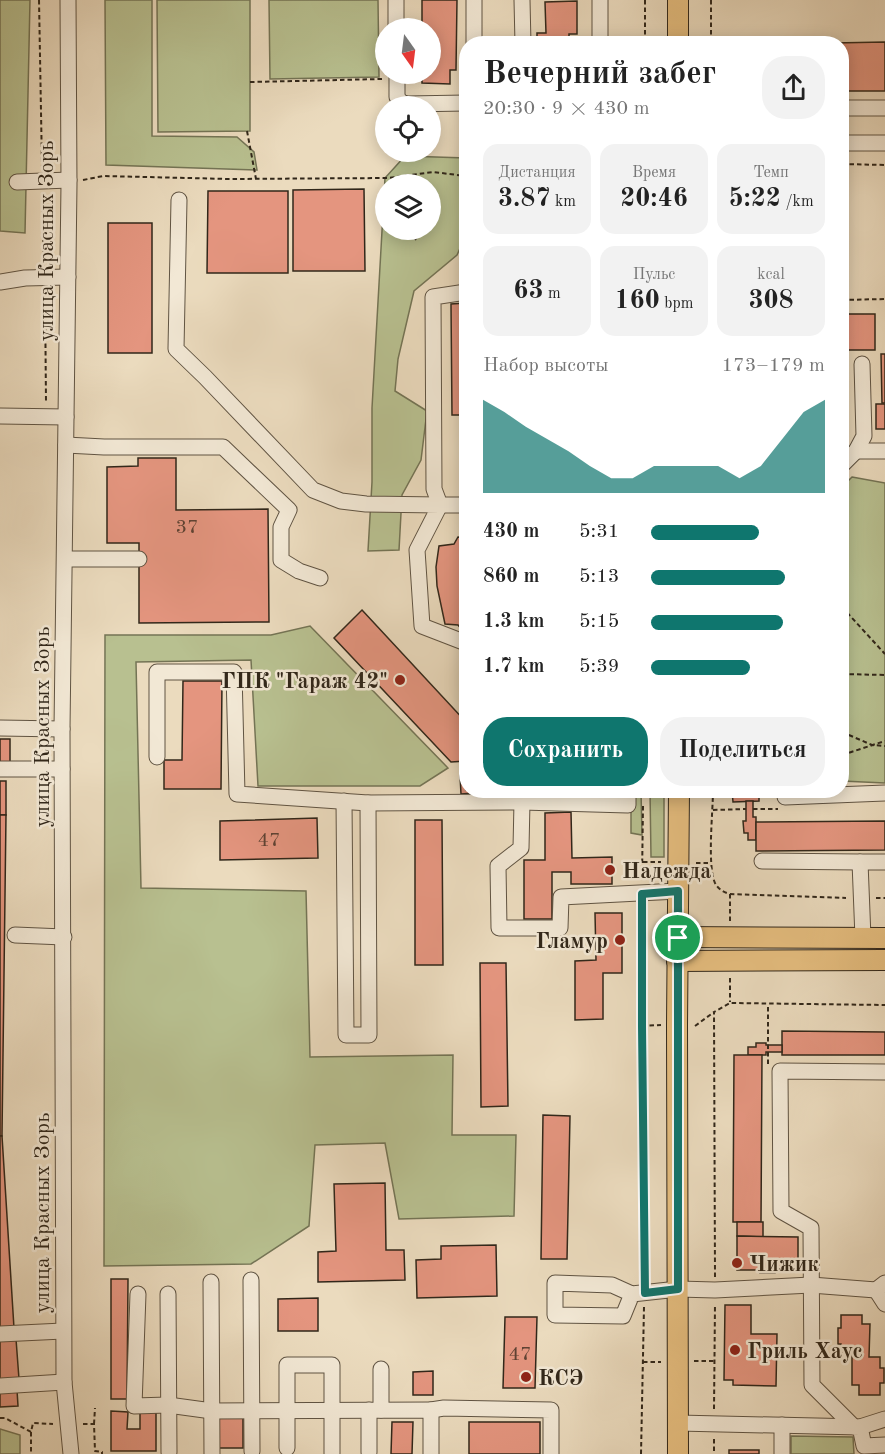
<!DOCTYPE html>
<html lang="ru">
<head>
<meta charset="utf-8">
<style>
	:root { --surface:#fff; --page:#f2f2f2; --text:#222; --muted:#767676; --accent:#0f766e }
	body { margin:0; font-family:"Old Standard TT",serif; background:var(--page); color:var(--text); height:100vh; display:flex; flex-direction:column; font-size:22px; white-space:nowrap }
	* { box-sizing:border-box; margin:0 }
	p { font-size:20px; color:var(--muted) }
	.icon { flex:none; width:33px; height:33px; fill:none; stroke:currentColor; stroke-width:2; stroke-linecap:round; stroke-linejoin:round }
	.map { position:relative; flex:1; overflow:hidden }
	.panel { position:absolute; left:459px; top:36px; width:390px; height:762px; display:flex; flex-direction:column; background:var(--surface); border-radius:24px; box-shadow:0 3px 15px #0003 }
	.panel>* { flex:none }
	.needle { width:39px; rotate:166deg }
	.fabs { position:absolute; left:375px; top:18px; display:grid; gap:12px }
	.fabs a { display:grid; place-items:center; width:66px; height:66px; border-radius:50%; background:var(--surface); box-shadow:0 3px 15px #0003; font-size:30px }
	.pin { position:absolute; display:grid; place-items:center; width:51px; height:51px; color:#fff; margin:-26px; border:3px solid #fff; border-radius:50%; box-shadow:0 2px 6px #0007 }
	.round { display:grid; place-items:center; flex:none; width:63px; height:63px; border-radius:24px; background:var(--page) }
	.summary { display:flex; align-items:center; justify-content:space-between; height:102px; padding:0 24px }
	h1 { font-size:33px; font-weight:600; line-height:45px }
	.metrics { display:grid; grid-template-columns:repeat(3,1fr); gap:9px; height:102px; padding:6px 24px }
	.metrics div { display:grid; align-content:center; border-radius:15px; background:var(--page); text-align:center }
	.metrics b { font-size:26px; font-weight:600 }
	.metrics small { font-size:16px; font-weight:400 }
	.metrics p { font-size:16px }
	.chart { height:168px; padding:12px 24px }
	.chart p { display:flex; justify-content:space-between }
	.chart svg { width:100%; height:108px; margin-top:6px; fill:var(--accent); opacity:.7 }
	.button { display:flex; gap:12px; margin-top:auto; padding:12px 24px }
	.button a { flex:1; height:69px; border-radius:24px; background:var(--accent); color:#fff; font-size:24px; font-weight:600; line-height:69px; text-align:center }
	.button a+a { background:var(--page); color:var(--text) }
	ul { padding:0 24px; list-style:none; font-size:20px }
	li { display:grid; grid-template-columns:96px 72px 1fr; align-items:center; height:45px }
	li i { height:15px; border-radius:8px; background:var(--accent) }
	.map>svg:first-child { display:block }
	.green { fill:#b8c090; stroke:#747455; stroke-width:1.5; fill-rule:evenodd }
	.building { fill:#e4957f; stroke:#31271a; stroke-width:1.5 }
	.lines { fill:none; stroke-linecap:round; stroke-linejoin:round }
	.minor-casing { stroke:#605443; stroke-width:17 }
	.major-casing { stroke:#31271a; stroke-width:22 }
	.path { stroke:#31271a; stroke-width:2; stroke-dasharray:4.5 3; stroke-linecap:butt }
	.minor { stroke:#f2e8d5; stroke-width:15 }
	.major { stroke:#e6be7f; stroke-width:20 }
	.route-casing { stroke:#fff; stroke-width:12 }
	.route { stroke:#0f766e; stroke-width:8 }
	.poi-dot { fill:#8f2418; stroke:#f2e8d5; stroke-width:2 }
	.labels { text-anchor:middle; stroke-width:5; stroke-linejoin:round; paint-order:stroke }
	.number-label { font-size:20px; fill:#5e4233 }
	.street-label { font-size:22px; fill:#31271a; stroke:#f2e8d5 }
	.poi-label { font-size:22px; font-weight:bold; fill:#31271a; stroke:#f2e8d5; text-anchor:start }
</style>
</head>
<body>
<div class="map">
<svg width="885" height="1454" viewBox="0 0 885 1454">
	<rect width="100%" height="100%" fill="#ebdbbe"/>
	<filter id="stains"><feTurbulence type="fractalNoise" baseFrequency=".00333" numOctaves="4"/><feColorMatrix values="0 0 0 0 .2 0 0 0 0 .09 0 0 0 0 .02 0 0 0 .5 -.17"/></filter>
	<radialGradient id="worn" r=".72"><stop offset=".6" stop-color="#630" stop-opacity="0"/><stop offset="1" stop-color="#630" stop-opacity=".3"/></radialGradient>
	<g class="green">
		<path d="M0 0H30L25 233 0 231Z"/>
		<path d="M105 0H152V136L237 137 254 152 257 170 106 165Z"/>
		<path d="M157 0H250V131L158 132Z"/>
		<path d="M269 0H378L379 77 270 79Z"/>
		<path d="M405 156 466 158V235L457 255 414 291 398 359 395 391 427 411 421 460 402 495 399 550 368 551 372 482V408L385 178ZM386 184H430V230H386Z"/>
		<path d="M852 477 885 483V783L842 781V487Z"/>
		<path d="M310 626 448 768 420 786H258L251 660 136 662 141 888 306 891 310 1057 453 1055 452 1135H516L514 1216 399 1219 385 1143 315 1145 309 1226 251 1264 104 1266 105 635H271Z"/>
		<path d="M631 791H641L642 835 631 833Z"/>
		<path d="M650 791H664V857H651Z"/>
		<path d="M0 1429 20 1435V1454H0Z"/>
		<path d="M791 1436 853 1437 854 1454H791Z"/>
	</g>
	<g class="building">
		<path d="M422 0H457L456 70H450V84L422 83V74H430V28H422Z"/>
		<path d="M577 1V34H569V44H537V33H546L545 2Z"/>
		<path d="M885 42V91H842V44H781Z"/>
		<path d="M364 189 365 271H293V190Z"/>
		<path d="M208 191H288V273H207Z"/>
		<rect x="108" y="223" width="44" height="130"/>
		<path d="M466 303V415H452L451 304Z"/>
		<rect x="842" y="314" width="33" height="36"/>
		<path d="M881 354H885V403H882Z"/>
		<rect x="876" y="404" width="9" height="25"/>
		<path d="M138 458H176V510L268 509 269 622 139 623V543H107V467L138 466Z"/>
		<path d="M458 537 466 538V632H464L458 625 445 624 437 586 436 567 439 546 454 544Z"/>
		<path d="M362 610 466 722V761L451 762 334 638Z"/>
		<path d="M183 681H222L221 789H164V760H182Z"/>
		<rect x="0" y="739" width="10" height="23"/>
		<path d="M466 774V790H474V793L461 794 460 775Z"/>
		<rect x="0" y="781" width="6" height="34"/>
		<path d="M732 790H759V801L733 802Z"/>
		<path d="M746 801H753V817H756V840H748V833H744L743 821H746Z"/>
		<path d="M571 812 572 858 612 857V884H571V872H552V919H524V860H545V813Z"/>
		<path d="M0 815H6L2 1136H0Z"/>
		<path d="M317 818 318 858 220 860V821Z"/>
		<path d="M415 820H442L443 965H415Z"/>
		<path d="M885 821V850L756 851V822Z"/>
		<path d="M595 913H622V973H603V1019L575 1020V961L596 960Z"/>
		<path d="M480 963H506L508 1106 481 1107Z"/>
		<path d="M782 1031 885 1032V1055H782Z"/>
		<path d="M756 1043H766V1045H782V1052H766V1055H748V1047H756Z"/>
		<path d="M734 1055H762L761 1222H733Z"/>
		<path d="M543 1115 570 1116 567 1259H541Z"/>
		<path d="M0 1136H2L14 1328 0 1329Z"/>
		<path d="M385 1183 386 1250H404L405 1280 318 1282V1252L336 1251 334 1184Z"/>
		<path d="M737 1222H763V1237L737 1236Z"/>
		<path d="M737 1236 798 1237V1271L775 1270V1273H760L761 1270H737Z"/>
		<path d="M496 1245 497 1296 417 1298 416 1260 441 1259V1246Z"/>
		<path d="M111 1279H128L127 1399H111Z"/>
		<path d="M318 1298V1331H278V1299Z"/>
		<path d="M725 1305H751V1334H777L776 1386 733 1385V1380H724Z"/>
		<path d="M841 1315H862V1324H870L869 1357H880V1368H884V1383H880V1395H859V1385H852V1353H841V1344H838V1328H841Z"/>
		<path d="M505 1317H537L535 1388H503Z"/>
		<path d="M16 1339 19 1379 0 1380V1340Z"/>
		<path d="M433 1371V1395H413V1372Z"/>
		<path d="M17 1390 18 1406 0 1407V1391Z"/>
		<path d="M111 1411 128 1412 127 1429H140V1412H156V1451H111Z"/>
		<rect x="217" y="1414" width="26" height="34"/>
		<path d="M392 1422H413L412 1454H391Z"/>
		<rect x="469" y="1422" width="71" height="32"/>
		<rect x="729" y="1450" width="30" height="4"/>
	</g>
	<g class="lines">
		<defs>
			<g id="minor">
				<path d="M68 0 69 184 62 729 64 1382 71 1454"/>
				<path d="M396 0V28"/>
				<path d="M474 0V44"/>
				<path d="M522 0 523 44"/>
				<path d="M600 0V44"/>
				<path d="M397 74V97L401 102 407 104 466 103"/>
				<path d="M842 108H885"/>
				<path d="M842 143H885"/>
				<path d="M17 182 69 180"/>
				<path d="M179 200 176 349 205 377 313 490 341 501 366 504 440 505 417 550 422 626 466 643"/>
				<path d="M0 282 25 278 68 277"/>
				<path d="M466 292 433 297 434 489 440 505H466"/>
				<path d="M0 416 66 417"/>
				<path d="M66 445 104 447H223L289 510 281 527V560L299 571 320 578"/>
				<path d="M856 451H885"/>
				<path d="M842 465 856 451 864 436 862 364"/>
				<path d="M65 559H139"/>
				<path d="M0 728 62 729"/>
				<path d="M157 757V672H234L237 794 368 803 522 802 521 848 498 866 499 928H560L561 897 678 891"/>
				<path d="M0 769H62"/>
				<path d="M524 790 522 802 628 805V790"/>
				<path d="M785 790V797L885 793"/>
				<path d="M344 801 346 1035H369L368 803"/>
				<path d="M762 861 860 862"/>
				<path d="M15 935 64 937"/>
				<path d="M863 938 860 862H885"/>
				<path d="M251 1280 252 1451"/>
				<path d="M211 1282 212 1454"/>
				<path d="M885 1283 876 1290 885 1304"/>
				<path d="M138 1294 134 1406 168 1405 212 1411 431 1410V1454"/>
				<path d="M168 1294 169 1452"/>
				<path d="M632 1294 623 1316 555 1315V1283L612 1285 632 1294 678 1289 715 1290 811 1285 876 1290"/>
				<path d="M0 1334 63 1331"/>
				<path d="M381 1369V1410"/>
				<path d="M0 1386 64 1382"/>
				<path d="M369 1410V1452"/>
				<path d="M431 1410 444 1408 551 1410V1454"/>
				<path d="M678 1423 860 1427 864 1446 885 1445"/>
				<path d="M782 1425V1454"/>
				<path d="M854 1427 812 1385 811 1228 781 1211 780 1071 885 1072"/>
				<path d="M860 1427 885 1419"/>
				<path d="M287 1448V1365H332V1453"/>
			</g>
			<g id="major">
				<path d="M678 44V0"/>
				<path d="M678 937 885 938"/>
				<path d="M677 961 885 960"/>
				<path d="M678 1454 677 1025 679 790"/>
			</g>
		</defs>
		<use href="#minor" class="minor-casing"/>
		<use href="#major" class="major-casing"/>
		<g class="path">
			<path d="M39 0 42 168"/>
			<path d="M645 0V44"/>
			<path d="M711 0V44"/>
			<path d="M778 44V37"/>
			<path d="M250 82 382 79"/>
			<path d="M247 131 256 179"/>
			<path d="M842 164 885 165"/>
			<path d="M413 175 414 184"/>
			<path d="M83 180 103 176 229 179 389 178 433 172 466 176"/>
			<path d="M42 195 44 264"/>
			<path d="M415 240 420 230"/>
			<path d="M45 291 46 402"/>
			<path d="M842 300 885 299"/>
			<path d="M842 607 885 654"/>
			<path d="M842 674 885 675"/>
			<path d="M842 732 872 745 885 746"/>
			<path d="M842 755 885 741"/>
			<path d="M713 790C713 812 707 865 715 883 718 889 723 892 730 894L846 898"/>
			<path d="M753 809H778"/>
			<path d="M713 810 746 809"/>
			<path d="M643 862H661"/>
			<path d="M696 863H711"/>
			<path d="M642 878 643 806"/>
			<path d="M730 894V921"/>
			<path d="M876 898H885"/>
			<path d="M642 908V1026L644 1280"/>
			<path d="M730 978V1002"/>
			<path d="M642 1026 661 1025"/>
			<path d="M695 1026 714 1012"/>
			<path d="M768 1064V1004"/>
			<path d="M715 1277 714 1012 730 1003 885 1005"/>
			<path d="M694 1361H714"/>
			<path d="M643 1362H661"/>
			<path d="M714 1409 715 1304"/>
			<path d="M0 1418H5L31 1432 33 1423 53 1424"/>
			<path d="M83 1424H94L95 1451 102 1452V1454"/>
			<path d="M94 1424 95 1408"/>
			<path d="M31 1432V1454"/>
			<path d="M714 1439V1454"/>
			<path d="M641 1454 644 1307"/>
		</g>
		<use href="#minor" class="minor"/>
		<use href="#major" class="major"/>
	</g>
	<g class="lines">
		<defs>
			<path id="route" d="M678 891V1289L645 1293 642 1026V894Z"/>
		</defs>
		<use href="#route" class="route-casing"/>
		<use href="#route" class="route"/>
	</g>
	<g class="poi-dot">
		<circle cx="400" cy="680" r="6"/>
		<circle cx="610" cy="870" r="6"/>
		<circle cx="620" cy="940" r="6"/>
		<circle cx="737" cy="1263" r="6"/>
		<circle cx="735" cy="1350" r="6"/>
		<circle cx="526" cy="1377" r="6"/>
	</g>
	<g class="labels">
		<g class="number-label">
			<text x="187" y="533">37</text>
			<text x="269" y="846">47</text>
			<text x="520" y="1360">47</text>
		</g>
		<g class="street-label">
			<text transform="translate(45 241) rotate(-90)" y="8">улица Красных Зорь</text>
			<text transform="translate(41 727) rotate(-90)" y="8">улица Красных Зорь</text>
			<text transform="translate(41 1213) rotate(-90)" y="8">улица Красных Зорь</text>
		</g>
		<g class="poi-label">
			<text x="388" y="688" text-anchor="end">ГПК "Гараж 42"</text>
			<text x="622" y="878">Надежда</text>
			<text x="608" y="948" text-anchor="end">Гламур</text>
			<text x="749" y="1271">Чижик</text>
			<text x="747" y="1358">Гриль Хаус</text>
			<text x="538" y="1385">КСЭ</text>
		</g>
	</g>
	<rect width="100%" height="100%" filter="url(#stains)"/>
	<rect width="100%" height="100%" fill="url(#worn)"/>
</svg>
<div class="fabs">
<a><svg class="needle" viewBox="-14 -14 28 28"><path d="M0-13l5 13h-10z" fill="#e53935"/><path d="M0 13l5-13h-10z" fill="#767676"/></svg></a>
<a><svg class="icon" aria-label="locate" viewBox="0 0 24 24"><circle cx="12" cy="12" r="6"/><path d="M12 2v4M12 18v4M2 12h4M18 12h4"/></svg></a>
<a><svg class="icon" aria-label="layers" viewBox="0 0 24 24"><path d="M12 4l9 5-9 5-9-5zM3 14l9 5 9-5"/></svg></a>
</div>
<div class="pin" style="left:678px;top:938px;background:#1e9e55"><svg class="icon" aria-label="arrive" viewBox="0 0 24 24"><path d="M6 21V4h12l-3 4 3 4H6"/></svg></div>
<section class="panel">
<div class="summary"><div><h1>Вечерний забег</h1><p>20:30 · 9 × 430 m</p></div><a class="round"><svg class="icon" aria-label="share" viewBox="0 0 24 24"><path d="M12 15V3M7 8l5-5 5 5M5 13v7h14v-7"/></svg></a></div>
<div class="metrics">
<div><p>Дистанция</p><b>3.87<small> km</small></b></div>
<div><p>Время</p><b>20:46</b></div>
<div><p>Темп</p><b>5:22<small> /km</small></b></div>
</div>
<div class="metrics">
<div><b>63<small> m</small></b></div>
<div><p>Пульс</p><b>160<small> bpm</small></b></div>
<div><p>kcal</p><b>308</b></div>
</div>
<div class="chart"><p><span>Набор высоты</span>173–179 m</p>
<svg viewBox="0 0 160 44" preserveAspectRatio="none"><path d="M0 44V6L10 11L20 17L30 22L40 27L50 33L60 38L70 38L80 33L90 33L100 33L110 33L120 38L130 33L140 22L150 11L160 6V44z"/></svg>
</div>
<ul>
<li><b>430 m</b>5:31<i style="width:62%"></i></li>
<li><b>860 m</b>5:13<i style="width:77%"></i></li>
<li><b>1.3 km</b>5:15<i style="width:76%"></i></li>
<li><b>1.7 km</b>5:39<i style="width:57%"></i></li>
</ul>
<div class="button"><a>Сохранить</a><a>Поделиться</a></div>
</section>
</div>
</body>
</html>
